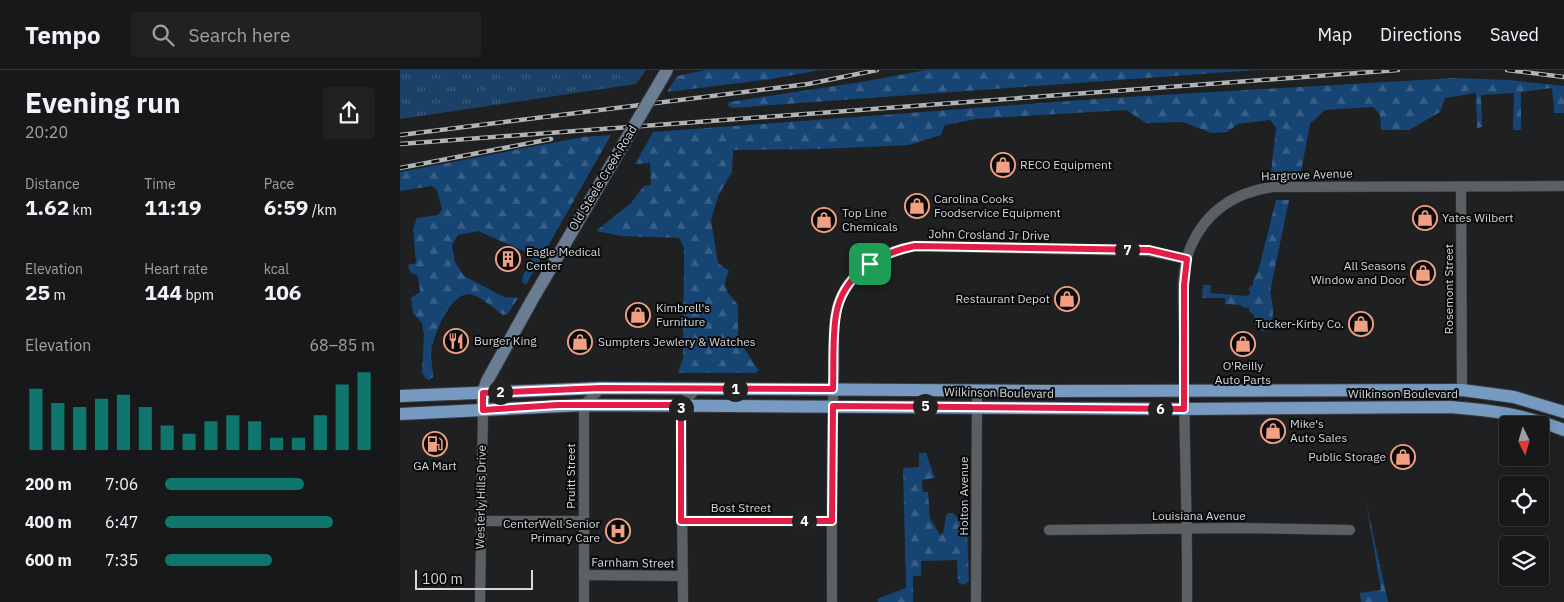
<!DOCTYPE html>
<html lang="en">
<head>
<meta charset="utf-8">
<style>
	:root { --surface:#16181a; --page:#1f2123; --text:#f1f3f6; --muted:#9ea0a2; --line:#353739; --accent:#0f766e }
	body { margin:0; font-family:"IBM Plex Sans",sans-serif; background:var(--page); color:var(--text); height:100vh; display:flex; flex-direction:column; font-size:19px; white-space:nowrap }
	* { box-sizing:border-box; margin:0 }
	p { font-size:16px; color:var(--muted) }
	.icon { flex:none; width:28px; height:28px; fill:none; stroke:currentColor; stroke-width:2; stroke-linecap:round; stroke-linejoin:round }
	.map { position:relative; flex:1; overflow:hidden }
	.drawer { display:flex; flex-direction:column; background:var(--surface); width:400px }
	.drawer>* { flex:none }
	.needle { width:32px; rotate:175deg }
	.buttons { position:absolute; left:1099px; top:346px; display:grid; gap:10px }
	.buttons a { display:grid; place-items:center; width:50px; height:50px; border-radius:5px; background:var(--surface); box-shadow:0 2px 12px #0003,0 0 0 1px var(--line); font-size:25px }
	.scale { position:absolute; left:15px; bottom:12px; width:118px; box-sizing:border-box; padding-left:5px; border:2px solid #d5d7d8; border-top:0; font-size:14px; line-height:18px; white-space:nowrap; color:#d5d7d8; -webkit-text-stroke:4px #090a0b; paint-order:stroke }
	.pin { position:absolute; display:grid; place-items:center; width:42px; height:42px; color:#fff; margin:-21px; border-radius:10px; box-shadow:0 2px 8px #0006 }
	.km { position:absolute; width:25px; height:25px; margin:-12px; border-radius:50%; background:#222; color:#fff; font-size:14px; line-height:25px; text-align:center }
	.round { display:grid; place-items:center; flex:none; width:52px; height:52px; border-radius:5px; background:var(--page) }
	.head { display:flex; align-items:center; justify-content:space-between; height:85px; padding:0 25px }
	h1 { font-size:28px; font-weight:700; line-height:38px }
	.metrics { display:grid; grid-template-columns:repeat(3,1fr); gap:8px; height:85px; padding:5px 25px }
	.metrics div { display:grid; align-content:center }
	.metrics b { font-size:21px; font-weight:700 }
	.metrics small { font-size:14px; font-weight:400 }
	.metrics p { font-size:14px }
	.chart { height:140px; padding:10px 25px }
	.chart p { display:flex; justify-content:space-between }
	.chart svg { width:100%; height:90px; margin-top:5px; stroke:var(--accent); stroke-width:6 }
	ul { padding:0 25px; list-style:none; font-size:16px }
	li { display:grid; grid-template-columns:80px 60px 1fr; align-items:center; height:38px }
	li i { height:12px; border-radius:6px; background:var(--accent) }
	header { display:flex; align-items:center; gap:30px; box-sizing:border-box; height:70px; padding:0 25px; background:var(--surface); border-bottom:1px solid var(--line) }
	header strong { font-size:24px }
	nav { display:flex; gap:28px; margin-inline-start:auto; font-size:18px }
	.search { width:350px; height:45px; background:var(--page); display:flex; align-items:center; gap:12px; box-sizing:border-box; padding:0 18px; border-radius:5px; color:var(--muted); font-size:19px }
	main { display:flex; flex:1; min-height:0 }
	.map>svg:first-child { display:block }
	.grass { fill:url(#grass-tufts) }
	.forest { fill:url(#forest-firs) }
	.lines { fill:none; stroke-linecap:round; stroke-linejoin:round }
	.minor-casing { stroke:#393b3d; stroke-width:11 }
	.secondary-casing { stroke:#393b3d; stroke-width:14 }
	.primary-casing { stroke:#393b3d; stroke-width:14 }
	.minor { stroke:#5d6063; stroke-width:10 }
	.secondary { stroke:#6a7d92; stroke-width:12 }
	.primary { stroke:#769ac0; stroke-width:12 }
	.rail-casing { stroke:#b1b3b4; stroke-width:4.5 }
	.rail { stroke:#090a0b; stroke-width:2.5; stroke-dasharray:8; stroke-linecap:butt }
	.secondary-bridge-casing { stroke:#393b3d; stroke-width:14; stroke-linecap:butt }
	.secondary-bridge { stroke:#6a7d92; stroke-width:12 }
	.route-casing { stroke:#fff; stroke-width:10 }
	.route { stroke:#e11d48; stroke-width:6 }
	.labels { text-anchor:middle; stroke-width:4; stroke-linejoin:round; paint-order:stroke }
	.poi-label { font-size:12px; fill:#d5d7d8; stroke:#090a0b; text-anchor:start }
	.street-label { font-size:12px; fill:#d5d7d8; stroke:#090a0b }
</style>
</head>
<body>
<header>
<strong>Tempo</strong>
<div class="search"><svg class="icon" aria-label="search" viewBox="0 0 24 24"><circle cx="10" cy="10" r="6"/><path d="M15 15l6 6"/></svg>Search here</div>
<nav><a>Map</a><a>Directions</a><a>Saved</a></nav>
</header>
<main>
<section class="drawer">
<div class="head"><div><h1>Evening run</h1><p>20:20</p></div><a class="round"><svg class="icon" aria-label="share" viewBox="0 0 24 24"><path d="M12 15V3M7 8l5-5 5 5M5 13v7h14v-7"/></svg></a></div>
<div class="metrics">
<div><p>Distance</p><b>1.62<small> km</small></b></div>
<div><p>Time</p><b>11:19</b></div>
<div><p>Pace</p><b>6:59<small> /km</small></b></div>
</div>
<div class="metrics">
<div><p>Elevation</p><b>25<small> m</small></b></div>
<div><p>Heart rate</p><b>144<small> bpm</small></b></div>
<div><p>kcal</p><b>106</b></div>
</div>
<div class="chart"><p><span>Elevation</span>68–85 m</p>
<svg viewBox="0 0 160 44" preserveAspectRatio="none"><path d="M5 44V14M15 44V21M25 44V23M35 44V19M45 44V17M55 44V23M65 44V32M75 44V36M85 44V30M95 44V27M105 44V30M115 44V38M125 44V38M135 44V27M145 44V12M155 44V6"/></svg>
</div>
<ul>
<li><b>200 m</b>7:06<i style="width:66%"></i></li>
<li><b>400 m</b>6:47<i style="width:80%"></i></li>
<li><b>600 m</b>7:35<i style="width:51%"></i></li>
</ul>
</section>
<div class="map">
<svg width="1164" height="532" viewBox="0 0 1164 532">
	<defs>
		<pattern id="grass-tufts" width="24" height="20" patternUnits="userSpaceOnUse" patternTransform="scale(1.25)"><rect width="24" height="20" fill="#1c4168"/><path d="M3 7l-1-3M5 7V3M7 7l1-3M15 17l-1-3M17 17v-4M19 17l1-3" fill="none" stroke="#3c5c7d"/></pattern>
		<pattern id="forest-firs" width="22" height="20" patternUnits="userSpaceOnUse" patternTransform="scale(1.25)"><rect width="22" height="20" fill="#164574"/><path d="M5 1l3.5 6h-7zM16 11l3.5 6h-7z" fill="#375f87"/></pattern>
	</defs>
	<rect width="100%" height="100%" fill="#1e2022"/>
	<path class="grass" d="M0 0H246L236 14 0 49Z"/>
	<g class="forest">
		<path d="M306 0H420L371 9 267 22 277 6Z"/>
		<path d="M527 0H856L332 38 328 36 329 32 461 12Z"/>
		<path d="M1055 8 1109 10 1164 16V43H1154L1152 18 1121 22V60H1113L1114 23 1081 25 1082 57 1077 58 1076 23 1045 28 1040 42 1009 60H981L980 45 973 37 925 40 910 54 901 102 871 103 876 58 870 50 838 54 827 62 811 63 783 52 746 53 726 40 576 49 545 55 541 65 509 75 419 79 333 80 332 102 318 126 311 150 318 193 329 201 326 208 325 215 328 223 338 235V269L359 301 355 303H278L283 288 284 192V178L279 168 221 166 196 161 231 133 244 116 251 115 250 93 235 94 253 62 710 28Z"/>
		<path d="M211 65 126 215 122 212 123 205 132 190 131 184 78 161 58 165 52 175 55 192 64 206 104 227 118 228 108 244 103 245C95 239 82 228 73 225 51 218 33 266 31 283 31 291 33 299 33 307L29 310 25 308 22 302 24 265 22 253 13 243 11 228 20 222 18 206 10 202 8 195 16 193 13 159 17 148 38 145 42 139 37 120 32 116 0 121V102L183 67Z"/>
		<path d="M876 130H889L870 222C873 234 877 255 863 262L854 252V245L849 241V238L842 237 841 235 825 234V228H802L803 215H811L810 223 846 226 850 224 849 218 853 214V210L858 202Z"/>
		<path d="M519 383H526L535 408 522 410 523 422H528L530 448 540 465 543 463 547 443H553L567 457 569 512 563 515 558 512 557 490 521 491V506H513V532H478L477 529 506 518 503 398 519 397Z"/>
		<path d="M966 432 986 523 988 532H961L960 523 981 520Z"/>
	</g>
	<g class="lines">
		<defs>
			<g id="minor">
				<path d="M1061 117 1062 320"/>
				<path d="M80 451H183"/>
				<path d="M281 451H432"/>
				<path d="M649 460 838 458 950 460"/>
				<path d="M184 505 283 506"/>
				<path d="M80 532 83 340"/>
				<path d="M184 532V335L201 318"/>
				<path d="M283 532 281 335 296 319"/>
				<path d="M432 532C432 455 431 377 434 300 435 278 431 250 440 229 452 199 484 182 515 176L749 181 787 189"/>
				<path d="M576 532 577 320"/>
				<path d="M787 532C788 443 783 355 784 266 784 237 779 203 791 176 807 140 836 122 873 117L1164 116"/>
			</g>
			<path id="secondary" d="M83 340V323L87 311 132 230 224 73"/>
			<g id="primary">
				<path d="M0 326 201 318 654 321 1062 320 1114 327 1164 342"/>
				<path d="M0 344 184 335 784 339 1050 337C1090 340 1127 345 1164 360"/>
			</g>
		</defs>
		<use href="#minor" class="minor-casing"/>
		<use href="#secondary" class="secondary-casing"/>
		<use href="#primary" class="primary-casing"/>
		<use href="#minor" class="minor"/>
		<use href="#secondary" class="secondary"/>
		<use href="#primary" class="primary"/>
		<defs>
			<g id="rail">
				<path d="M1107 0 1164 7"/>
				<path d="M0 65 408 14 477 0"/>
				<path d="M0 74 998 0"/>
				<path d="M0 98 151 69"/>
			</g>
		</defs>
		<use href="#rail" class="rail-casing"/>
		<use href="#rail" class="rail"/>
		<defs>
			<path id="secondary-bridge" d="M224 73 267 0"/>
		</defs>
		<use href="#secondary-bridge" class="secondary-bridge-casing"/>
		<use href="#secondary-bridge" class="secondary-bridge"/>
	</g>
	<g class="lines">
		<defs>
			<path id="route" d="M515 176 749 180 787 189 784 215V339L433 336 432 451H281V335H158L83 340V323L201 318 433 319C434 295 432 269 436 245 442 206 478 183 515 176Z"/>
		</defs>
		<use href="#route" class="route-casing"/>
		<use href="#route" class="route"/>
	</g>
	<defs>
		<symbol id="shop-ring" viewBox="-11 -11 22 22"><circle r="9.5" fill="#090a0b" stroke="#f2a081" stroke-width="1.5"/><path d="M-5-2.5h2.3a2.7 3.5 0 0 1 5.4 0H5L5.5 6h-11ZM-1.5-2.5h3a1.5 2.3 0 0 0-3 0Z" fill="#f2a081"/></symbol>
		<symbol id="building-ring" viewBox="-11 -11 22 22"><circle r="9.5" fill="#090a0b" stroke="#f2a081" stroke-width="1.5"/><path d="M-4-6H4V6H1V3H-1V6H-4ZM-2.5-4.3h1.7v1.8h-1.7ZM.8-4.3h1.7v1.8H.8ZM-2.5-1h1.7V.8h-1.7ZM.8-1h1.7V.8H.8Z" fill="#f2a081"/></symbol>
		<symbol id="restaurant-ring" viewBox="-11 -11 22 22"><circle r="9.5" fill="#090a0b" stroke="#f2a081" stroke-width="1.5"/><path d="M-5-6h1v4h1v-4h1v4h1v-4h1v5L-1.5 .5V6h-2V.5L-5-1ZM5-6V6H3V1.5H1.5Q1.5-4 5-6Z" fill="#f2a081"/></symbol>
		<symbol id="fuel-ring" viewBox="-11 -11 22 22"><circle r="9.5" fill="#090a0b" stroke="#f2a081" stroke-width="1.5"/><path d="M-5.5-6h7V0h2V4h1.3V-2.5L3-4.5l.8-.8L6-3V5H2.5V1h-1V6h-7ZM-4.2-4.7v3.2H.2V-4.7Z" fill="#f2a081"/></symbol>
		<symbol id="hospital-ring" viewBox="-11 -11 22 22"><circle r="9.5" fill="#090a0b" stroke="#f2a081" stroke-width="1.5"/><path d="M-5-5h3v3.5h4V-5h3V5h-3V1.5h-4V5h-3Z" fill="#f2a081"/></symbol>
	</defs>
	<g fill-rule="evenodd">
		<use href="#shop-ring" x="589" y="81" width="28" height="28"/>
		<use href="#shop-ring" x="503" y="122" width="28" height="28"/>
		<use href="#shop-ring" x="1011" y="134" width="28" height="28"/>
		<use href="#shop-ring" x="410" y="136" width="28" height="28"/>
		<use href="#building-ring" x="94" y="175" width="28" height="28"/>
		<use href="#shop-ring" x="1009" y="189" width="28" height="28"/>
		<use href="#shop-ring" x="653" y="215" width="28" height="28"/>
		<use href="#shop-ring" x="224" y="231" width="28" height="28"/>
		<use href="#shop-ring" x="947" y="240" width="28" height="28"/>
		<use href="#restaurant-ring" x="42" y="257" width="28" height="28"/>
		<use href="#shop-ring" x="166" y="258" width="28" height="28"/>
		<use href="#shop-ring" x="829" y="260" width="28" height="28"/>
		<use href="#shop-ring" x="859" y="347" width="28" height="28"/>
		<use href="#fuel-ring" x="21" y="360" width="28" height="28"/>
		<use href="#shop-ring" x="989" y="373" width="28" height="28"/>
		<use href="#hospital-ring" x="204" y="447" width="28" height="28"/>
	</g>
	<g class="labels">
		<g class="poi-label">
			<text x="620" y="99">RECO Equipment</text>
			<text x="534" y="133">Carolina Cooks<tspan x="534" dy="14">Foodservice Equipment</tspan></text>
			<text x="442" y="147">Top Line<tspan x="442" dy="14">Chemicals</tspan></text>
			<text x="1042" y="152">Yates Wilbert</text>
			<text x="126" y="186">Eagle Medical<tspan x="126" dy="14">Center</tspan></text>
			<text x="1006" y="200" text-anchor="end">All Seasons<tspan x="1006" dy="14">Window and Door</tspan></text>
			<text x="650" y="233" text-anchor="end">Restaurant Depot</text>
			<text x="256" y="242">Kimbrell's<tspan x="256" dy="14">Furniture</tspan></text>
			<text x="944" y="258" text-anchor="end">Tucker-Kirby Co.</text>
			<text x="74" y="275">Burger King</text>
			<text x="198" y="276">Sumpters Jewlery &amp; Watches</text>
			<text x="843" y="300" text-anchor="middle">O'Reilly<tspan x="843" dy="14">Auto Parts</tspan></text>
			<text x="890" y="358">Mike's<tspan x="890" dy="14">Auto Sales</tspan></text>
			<text x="986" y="391" text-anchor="end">Public Storage</text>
			<text x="35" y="400" text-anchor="middle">GA Mart</text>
			<text x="200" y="458" text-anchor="end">CenterWell Senior<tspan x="200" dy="14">Primary Care</tspan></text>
		</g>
		<g class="street-label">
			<text transform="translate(907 105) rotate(-2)" y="4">Hargrove Avenue</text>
			<text transform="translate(203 108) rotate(-59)" y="4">Old Steele Creek Road</text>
			<text transform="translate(589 165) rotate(1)" y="4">John Crosland Jr Drive</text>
			<text transform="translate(1049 219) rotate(-90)" y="4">Rosemont Street</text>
			<text transform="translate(599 323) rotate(1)" y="4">Wilkinson Boulevard</text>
			<text x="1003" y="328">Wilkinson Boulevard</text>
			<text transform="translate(171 406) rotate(-90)" y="4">Pruitt Street</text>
			<text transform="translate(564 426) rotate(-90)" y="4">Holton Avenue</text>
			<text transform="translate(81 427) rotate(-89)" y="4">Westerly Hills Drive</text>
			<text x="341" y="442">Bost Street</text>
			<text x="799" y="450">Louisiana Avenue</text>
			<text transform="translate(233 493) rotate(1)" y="4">Farnham Street</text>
		</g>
	</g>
</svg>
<div class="buttons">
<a><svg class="needle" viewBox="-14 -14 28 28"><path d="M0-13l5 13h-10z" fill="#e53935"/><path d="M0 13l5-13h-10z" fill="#9ea0a2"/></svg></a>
<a><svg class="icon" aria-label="locate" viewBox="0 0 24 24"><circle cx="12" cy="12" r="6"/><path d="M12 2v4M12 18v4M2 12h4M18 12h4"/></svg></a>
<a><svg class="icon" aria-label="layers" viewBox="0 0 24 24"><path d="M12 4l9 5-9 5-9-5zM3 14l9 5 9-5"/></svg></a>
</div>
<div class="scale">100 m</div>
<div class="pin" style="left:470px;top:194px;background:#1e9e55"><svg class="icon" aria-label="arrive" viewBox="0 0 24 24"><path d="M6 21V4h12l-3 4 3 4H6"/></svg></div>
<b class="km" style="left:335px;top:319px">1</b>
<b class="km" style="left:100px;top:322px">2</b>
<b class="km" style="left:281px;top:338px">3</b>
<b class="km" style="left:404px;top:451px">4</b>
<b class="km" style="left:525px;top:336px">5</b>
<b class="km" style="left:760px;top:339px">6</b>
<b class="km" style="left:727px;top:180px">7</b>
</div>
</main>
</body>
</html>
